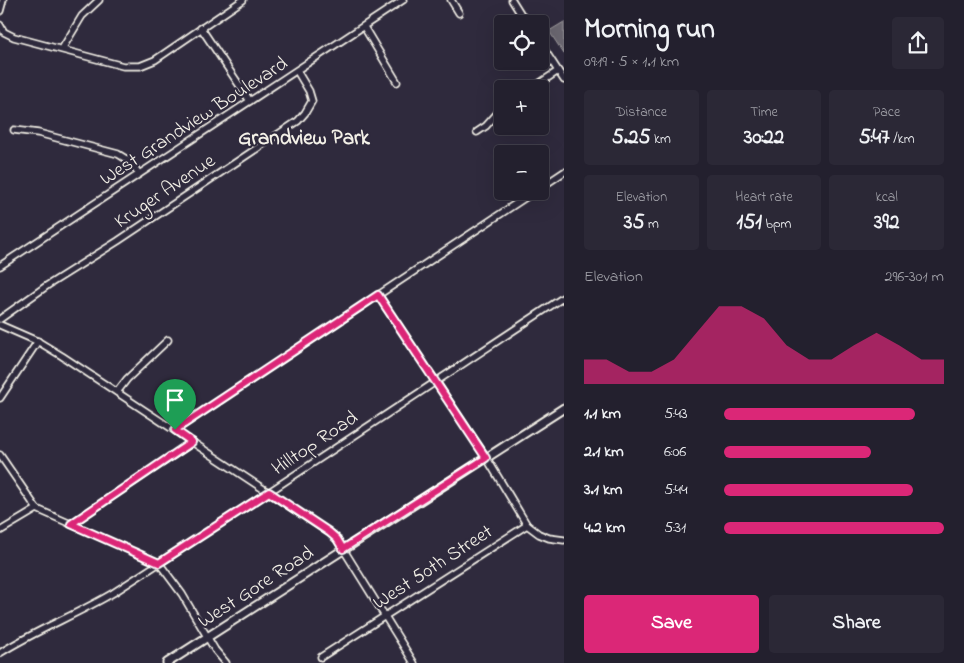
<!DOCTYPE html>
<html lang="en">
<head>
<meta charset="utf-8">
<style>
	:root { --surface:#23202e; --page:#2b2836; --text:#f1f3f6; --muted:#a3a3aa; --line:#403e4a; --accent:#db2777 }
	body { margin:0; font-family:"Indie Flower",sans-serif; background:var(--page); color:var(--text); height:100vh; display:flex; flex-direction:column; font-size:19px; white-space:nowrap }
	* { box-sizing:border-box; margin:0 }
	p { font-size:16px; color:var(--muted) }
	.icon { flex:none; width:28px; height:28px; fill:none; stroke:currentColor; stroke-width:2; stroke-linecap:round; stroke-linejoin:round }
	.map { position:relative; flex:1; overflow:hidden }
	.side { display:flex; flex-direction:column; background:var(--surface); width:400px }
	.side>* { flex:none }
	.buttons { position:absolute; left:494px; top:15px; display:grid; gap:10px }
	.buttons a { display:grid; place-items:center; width:55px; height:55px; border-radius:5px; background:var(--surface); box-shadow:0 5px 20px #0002,0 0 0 1px var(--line); font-size:25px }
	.pin { position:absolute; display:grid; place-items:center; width:42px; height:42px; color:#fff; margin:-51px -21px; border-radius:50% 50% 50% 0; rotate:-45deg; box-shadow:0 0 5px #0007 }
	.pin .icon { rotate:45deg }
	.round { display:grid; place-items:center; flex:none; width:52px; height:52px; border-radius:5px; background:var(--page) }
	.head { display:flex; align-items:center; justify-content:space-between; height:85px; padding:0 20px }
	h1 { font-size:28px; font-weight:800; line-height:38px }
	.metrics { display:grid; grid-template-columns:repeat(3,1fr); gap:8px; height:85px; padding:5px 20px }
	.metrics div { display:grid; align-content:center; border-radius:5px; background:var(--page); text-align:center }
	.metrics b { font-size:21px; font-weight:800 }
	.metrics small { font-size:14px; font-weight:400 }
	.metrics p { font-size:14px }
	.chart { height:140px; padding:10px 20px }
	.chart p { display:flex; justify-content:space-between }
	.chart svg { width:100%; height:90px; margin-top:5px; fill:var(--accent); opacity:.7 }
	.action { display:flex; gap:10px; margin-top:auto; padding:10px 20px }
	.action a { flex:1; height:58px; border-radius:5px; background:var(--accent); color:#fff; font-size:20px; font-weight:800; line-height:58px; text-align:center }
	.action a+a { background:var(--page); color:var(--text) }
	ul { padding:0 20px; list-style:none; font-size:16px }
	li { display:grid; grid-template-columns:80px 60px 1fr; align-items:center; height:38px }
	li i { height:12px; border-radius:6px; background:var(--accent) }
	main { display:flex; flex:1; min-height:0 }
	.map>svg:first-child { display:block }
	.water { fill:#6a6670; stroke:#a19ea0 }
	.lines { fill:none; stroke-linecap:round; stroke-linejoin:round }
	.minor-casing { stroke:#f4f1e8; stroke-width:9 }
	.tertiary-casing { stroke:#f4f1e8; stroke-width:11 }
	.minor { stroke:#2f2a3d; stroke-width:5.5 }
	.tertiary { stroke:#2f2a3d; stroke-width:7 }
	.route-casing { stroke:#fff; stroke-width:10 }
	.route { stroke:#db2777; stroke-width:6 }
	.labels { text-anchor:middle; stroke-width:4.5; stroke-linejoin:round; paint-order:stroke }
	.street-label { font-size:20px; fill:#f4f1e8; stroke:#2f2a3d }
	.neighbourhood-label { font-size:21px; font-weight:bold; fill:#f4f1e8; stroke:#2f2a3d }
</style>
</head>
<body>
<main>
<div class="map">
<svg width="564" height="663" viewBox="0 0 564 663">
	<rect width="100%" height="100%" fill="#2f2a3d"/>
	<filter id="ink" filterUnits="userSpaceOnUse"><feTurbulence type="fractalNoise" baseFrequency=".02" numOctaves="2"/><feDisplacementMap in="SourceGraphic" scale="10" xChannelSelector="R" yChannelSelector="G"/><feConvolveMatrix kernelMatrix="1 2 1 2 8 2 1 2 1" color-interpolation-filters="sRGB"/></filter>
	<g filter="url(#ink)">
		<path class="water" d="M564 22V54L549 31Z"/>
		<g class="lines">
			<defs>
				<g id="minor">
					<path d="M451 0 459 13"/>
					<path d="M512 0 527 24"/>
					<path d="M0 11 3 0"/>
					<path d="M0 25 4 32 14 37 123 66H140L155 60 243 0"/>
					<path d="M364 27 397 82"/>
					<path d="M201 28 250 101"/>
					<path d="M540 43 564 80"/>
					<path d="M62 49 82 16 99 0"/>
					<path d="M531 89 558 71"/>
					<path d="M14 130 38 133 118 154 131 162 139 174"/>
					<path d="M477 132 486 126 502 108"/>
					<path d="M540 188 564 172"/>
					<path d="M0 266 403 0"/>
					<path d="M378 295 486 457 527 525 539 534 549 538 564 540"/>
					<path d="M0 319 48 285 118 241 298 121 305 113 312 101 309 91 297 71"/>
					<path d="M0 325 39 342 62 356 333 535 337 539 414 663"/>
					<path d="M117 392 127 379 168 340"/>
					<path d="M0 398 38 341"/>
					<path d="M175 430 535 191"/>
					<path d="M0 455 37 509 159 563 182 594 215 650 226 663"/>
					<path d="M71 524 193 442"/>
					<path d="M0 531 37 509"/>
					<path d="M0 653C36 630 76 615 113 593L269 492 564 297"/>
					<path d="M321 657 527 525"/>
				</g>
				<path id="tertiary" d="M167 663 564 408"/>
			</defs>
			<use href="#minor" class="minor-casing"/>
			<use href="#tertiary" class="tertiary-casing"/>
			<use href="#minor" class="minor"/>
			<use href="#tertiary" class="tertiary"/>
		</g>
	</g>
	<g class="lines" filter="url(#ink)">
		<defs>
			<path id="route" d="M378 295 486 458 343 549 337 539 329 532 269 492 159 563 71 524 192 442 175 430Z"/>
		</defs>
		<use href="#route" class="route-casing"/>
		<use href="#route" class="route"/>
	</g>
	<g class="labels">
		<g class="street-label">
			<text transform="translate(193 120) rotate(-33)" y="7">West Grandview Boulevard</text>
			<text transform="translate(164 190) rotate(-34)" y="7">Kruger Avenue</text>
			<text transform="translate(314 442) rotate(-34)" y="7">Hilltop Road</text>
			<text transform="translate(432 566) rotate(-33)" y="7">West 50th Street</text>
			<text transform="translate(255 586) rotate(-33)" y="7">West Gore Road</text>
		</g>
		<g class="neighbourhood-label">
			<text x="304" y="144">Grandview Park</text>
		</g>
	</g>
</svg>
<div class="buttons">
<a><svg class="icon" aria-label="locate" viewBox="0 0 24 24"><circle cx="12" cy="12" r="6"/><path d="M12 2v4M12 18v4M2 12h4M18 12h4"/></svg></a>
<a>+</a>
<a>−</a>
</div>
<div class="pin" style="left:175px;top:430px;background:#1e9e55"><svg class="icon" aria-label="arrive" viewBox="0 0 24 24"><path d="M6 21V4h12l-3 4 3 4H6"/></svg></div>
</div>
<section class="side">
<div class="head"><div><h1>Morning run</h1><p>09:19 · 5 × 1.1 km</p></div><a class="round"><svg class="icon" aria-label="share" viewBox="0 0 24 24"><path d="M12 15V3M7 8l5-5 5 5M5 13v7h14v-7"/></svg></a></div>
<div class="metrics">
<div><p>Distance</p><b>5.25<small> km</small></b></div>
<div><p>Time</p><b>30:22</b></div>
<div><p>Pace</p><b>5:47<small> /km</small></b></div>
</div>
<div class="metrics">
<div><p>Elevation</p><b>35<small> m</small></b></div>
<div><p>Heart rate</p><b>151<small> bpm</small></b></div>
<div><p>kcal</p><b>392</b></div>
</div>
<div class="chart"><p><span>Elevation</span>296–301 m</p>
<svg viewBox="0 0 160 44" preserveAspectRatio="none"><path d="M0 44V32L10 32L20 38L30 38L40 32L50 19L60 6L70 6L80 12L90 25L100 32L110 32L120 25L130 19L140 25L150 32L160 32V44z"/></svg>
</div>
<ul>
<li><b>1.1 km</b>5:43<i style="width:87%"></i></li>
<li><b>2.1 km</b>6:06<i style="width:67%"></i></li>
<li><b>3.1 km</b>5:44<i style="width:86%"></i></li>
<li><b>4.2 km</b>5:31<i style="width:100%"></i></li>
</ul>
<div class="action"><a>Save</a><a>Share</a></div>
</section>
</main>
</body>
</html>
